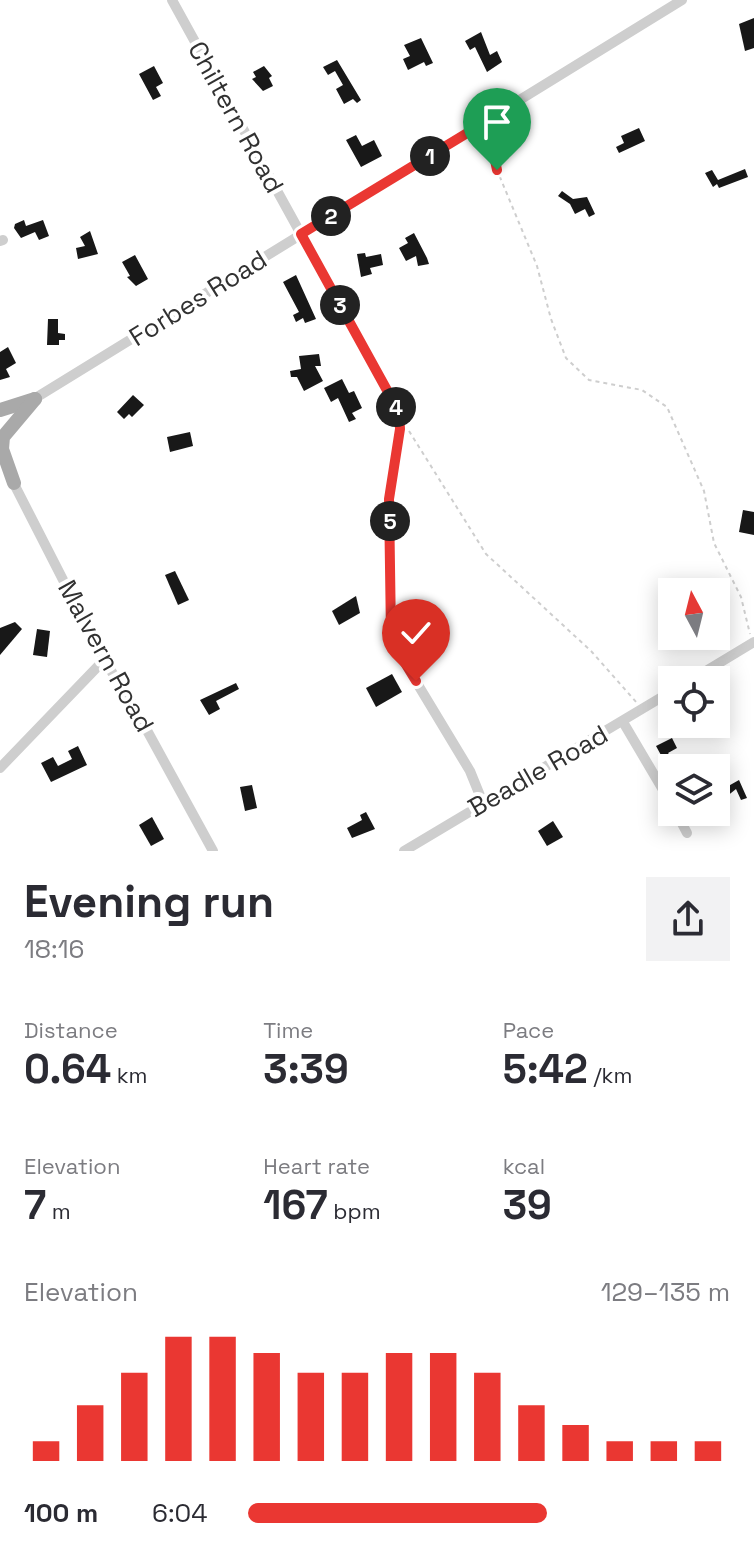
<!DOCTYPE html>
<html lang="en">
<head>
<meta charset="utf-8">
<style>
	:root { --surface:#fff; --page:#f2f2f3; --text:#2b2b33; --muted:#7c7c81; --accent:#ea3732 }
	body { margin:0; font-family:"Space Grotesk",sans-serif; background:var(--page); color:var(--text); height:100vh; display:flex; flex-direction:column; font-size:30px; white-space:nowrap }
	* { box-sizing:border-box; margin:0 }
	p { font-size:26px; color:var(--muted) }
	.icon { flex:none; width:44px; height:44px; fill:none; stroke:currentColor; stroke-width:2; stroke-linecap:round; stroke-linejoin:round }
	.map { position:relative; height:851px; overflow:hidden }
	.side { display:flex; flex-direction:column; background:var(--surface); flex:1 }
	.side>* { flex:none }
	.needle { width:52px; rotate:353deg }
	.fabs { position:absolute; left:658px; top:578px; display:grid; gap:16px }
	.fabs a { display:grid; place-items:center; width:72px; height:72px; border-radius:0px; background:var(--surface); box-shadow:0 4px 20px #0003; font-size:40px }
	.pin { position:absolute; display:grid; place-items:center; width:68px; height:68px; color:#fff; margin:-82px -34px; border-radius:50% 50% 50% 0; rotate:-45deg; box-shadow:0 0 8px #0007 }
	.pin .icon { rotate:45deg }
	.km { position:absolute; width:40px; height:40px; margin:-20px; border-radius:50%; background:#222; color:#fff; font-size:22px; line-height:40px; text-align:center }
	.round { display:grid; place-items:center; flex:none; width:84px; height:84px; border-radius:0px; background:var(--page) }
	.head { display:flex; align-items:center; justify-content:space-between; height:136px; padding:0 24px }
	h1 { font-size:44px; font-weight:700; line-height:60px }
	.figures { display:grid; grid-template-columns:repeat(3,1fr); gap:12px; height:136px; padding:8px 24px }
	.figures div { display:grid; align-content:center }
	.figures b { font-size:40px; font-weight:700 }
	.figures small { font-size:22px; font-weight:400 }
	.figures p { font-size:22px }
	.chart { height:224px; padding:16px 24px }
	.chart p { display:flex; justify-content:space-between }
	.chart svg { width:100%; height:144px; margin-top:8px; stroke:var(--accent); stroke-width:6 }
	ul { padding:0 24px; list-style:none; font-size:26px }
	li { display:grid; grid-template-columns:128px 96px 1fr; align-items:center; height:60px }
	li i { height:20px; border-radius:10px; background:var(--accent) }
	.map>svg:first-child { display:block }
	.building { fill:#181818 }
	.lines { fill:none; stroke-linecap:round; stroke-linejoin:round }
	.path { stroke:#cecece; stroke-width:2; stroke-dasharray:4 4; stroke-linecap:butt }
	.minor { stroke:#cecece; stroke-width:10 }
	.major { stroke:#a9a9a9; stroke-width:14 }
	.route-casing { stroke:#fff; stroke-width:16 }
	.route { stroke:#ea3732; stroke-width:10 }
	.labels { text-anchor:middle; stroke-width:8; stroke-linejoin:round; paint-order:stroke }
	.street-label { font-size:26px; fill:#313131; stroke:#fff }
</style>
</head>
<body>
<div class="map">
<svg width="754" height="851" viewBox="0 0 754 851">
	<rect width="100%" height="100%" fill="#fff"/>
	<g class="building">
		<path d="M754 18V48L745 51 739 24Z"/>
		<path d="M481 32 490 55 497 51 502 62 487 72 475 47 470 50 465 41Z"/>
		<path d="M421 38 433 63 426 66 424 62 408 70 403 59 410 56 404 45Z"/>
		<path d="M337 60 361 100 357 103 353 99 344 104 336 89 343 85 335 71 328 75 323 67Z"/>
		<path d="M154 66 163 83 156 87 161 96 153 100 139 74Z"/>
		<path d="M264 66 272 76 269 78 273 86 263 91 252 79 256 77 253 72Z"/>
		<path d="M639 128 645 141 619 153 616 147 624 143 621 136Z"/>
		<path d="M356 135 362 146 374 140 382 156 361 167 346 140Z"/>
		<path d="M745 169 748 177 719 188 717 184 713 187 705 173 712 170 718 180Z"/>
		<path d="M562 191 573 199 587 197 595 214 589 217 585 209 575 214 570 204 558 196Z"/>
		<path d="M24 220 26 226 43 220 49 236 39 240 35 232 21 238 14 228 15 224Z"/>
		<path d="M90 231 98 254 78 259 76 248 85 246 80 237Z"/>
		<path d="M414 233 427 258 429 264 418 266 416 256 406 261 399 248 408 243 405 238Z"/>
		<path d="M365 253 366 257 381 254 383 265 370 268 372 274 361 277 357 254Z"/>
		<path d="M135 255 148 279 136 286 127 277 130 276 122 262Z"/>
		<path d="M296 275 316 319 305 323 303 318 296 322 293 315 299 312 283 282Z"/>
		<path d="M48 319H58V333L65 334V340H59V345H47Z"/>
		<path d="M8 347 16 363 6 369 10 377 0 380V352Z"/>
		<path d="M319 354 321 366H315L323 381 304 391 297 377H291L290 371 301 369 299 356Z"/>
		<path d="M342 379 349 393 354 391 362 408 352 413 356 419 349 422 338 398 331 402 324 388Z"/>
		<path d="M133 395 144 405 132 417 129 414 124 419 117 412Z"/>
		<path d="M190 432 193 446 170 452 167 437Z"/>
		<path d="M743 510 754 512V535L739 532Z"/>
		<path d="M175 571 189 600 178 605 165 575Z"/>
		<path d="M356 596 360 613 339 625 332 611Z"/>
		<path d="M15 622 22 629 0 655V628Z"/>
		<path d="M37 629 50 631 47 657 33 655Z"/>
		<path d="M392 674 402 692 376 707 366 688Z"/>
		<path d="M236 683 239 689 216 701 220 709 209 715 200 700Z"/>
		<path d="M672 738 677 748 668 753 674 761 667 766 656 746Z"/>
		<path d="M78 746 87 765 51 782 41 763 53 757 58 766 72 759 68 751Z"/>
		<path d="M739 780 747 798 741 800 736 789 716 805V793Z"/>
		<path d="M252 785 257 808 245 811 240 787Z"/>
		<path d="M366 812 375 829 352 838 347 828 362 820 360 815Z"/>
		<path d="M152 817 164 839 151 846 139 825Z"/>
		<path d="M553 821 563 837 547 846 538 831Z"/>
	</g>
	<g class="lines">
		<g class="path">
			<path d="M488 130 497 170 537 266 551 319 566 358 589 380 642 390 667 407 704 491 714 543 741 597 750 634"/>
			<path d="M409 431 486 554 591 651 637 703"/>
		</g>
		<g class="minor">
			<path d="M172 0 399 412 400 429 389 499 391 634 394 645 470 771 483 803"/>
			<path d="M0 241 3 240"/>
			<path d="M29 402 682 0"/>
			<path d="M12 480 104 660 132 703 213 851"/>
			<path d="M691 680 754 642"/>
			<path d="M623 722 672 805"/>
			<path d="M0 768 104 660"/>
			<path d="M676 812 687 833"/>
			<path d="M404 851 672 691"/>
		</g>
		<g class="major">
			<path d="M0 410 35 399"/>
			<path d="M14 483 2 449 3 437 35 399"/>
		</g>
	</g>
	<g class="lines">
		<defs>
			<path id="route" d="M416 681 394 645 391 634 389 499 400 429 399 412 301 234 487 121 497 170"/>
		</defs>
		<use href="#route" class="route-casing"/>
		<use href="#route" class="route"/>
	</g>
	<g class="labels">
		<g class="street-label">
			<text transform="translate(236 117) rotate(61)" y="9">Chiltern Road</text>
			<text transform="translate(198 298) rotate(-32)" y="9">Forbes Road</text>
			<text transform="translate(106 656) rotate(61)" y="9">Malvern Road</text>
			<text transform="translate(538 771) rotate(-30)" y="9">Beadle Road</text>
		</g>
	</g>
</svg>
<div class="fabs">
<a><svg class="needle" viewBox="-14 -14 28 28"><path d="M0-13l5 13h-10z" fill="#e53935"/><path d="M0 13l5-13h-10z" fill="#7c7c81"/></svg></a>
<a><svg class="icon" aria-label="locate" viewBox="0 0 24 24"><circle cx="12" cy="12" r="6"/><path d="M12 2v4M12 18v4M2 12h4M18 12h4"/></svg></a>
<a><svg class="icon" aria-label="layers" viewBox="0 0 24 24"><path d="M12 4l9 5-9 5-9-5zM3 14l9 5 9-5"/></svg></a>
</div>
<div class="pin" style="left:497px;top:170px;background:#1e9e55"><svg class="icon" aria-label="arrive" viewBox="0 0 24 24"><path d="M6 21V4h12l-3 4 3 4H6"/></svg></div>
<div class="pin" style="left:416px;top:681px;background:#d93025"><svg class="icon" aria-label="check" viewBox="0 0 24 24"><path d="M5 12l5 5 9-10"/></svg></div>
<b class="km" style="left:430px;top:156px">1</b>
<b class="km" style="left:331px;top:216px">2</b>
<b class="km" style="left:340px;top:305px">3</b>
<b class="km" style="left:396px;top:407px">4</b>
<b class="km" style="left:390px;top:521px">5</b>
</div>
<section class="side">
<div class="head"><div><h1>Evening run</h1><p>18:16</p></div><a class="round"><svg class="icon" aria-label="share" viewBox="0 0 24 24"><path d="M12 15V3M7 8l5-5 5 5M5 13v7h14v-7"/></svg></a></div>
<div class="figures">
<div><p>Distance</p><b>0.64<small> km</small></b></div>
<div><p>Time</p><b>3:39</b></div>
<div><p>Pace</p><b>5:42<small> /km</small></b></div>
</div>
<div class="figures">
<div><p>Elevation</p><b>7<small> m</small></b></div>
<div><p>Heart rate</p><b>167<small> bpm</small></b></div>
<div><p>kcal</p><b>39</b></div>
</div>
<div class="chart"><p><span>Elevation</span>129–135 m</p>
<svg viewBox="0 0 160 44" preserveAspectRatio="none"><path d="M5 44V38M15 44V27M25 44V17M35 44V6M45 44V6M55 44V11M65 44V17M75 44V17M85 44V11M95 44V11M105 44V17M115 44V27M125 44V33M135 44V38M145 44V38M155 44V38"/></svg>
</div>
<ul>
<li><b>100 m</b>6:04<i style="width:62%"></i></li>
</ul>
</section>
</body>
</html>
